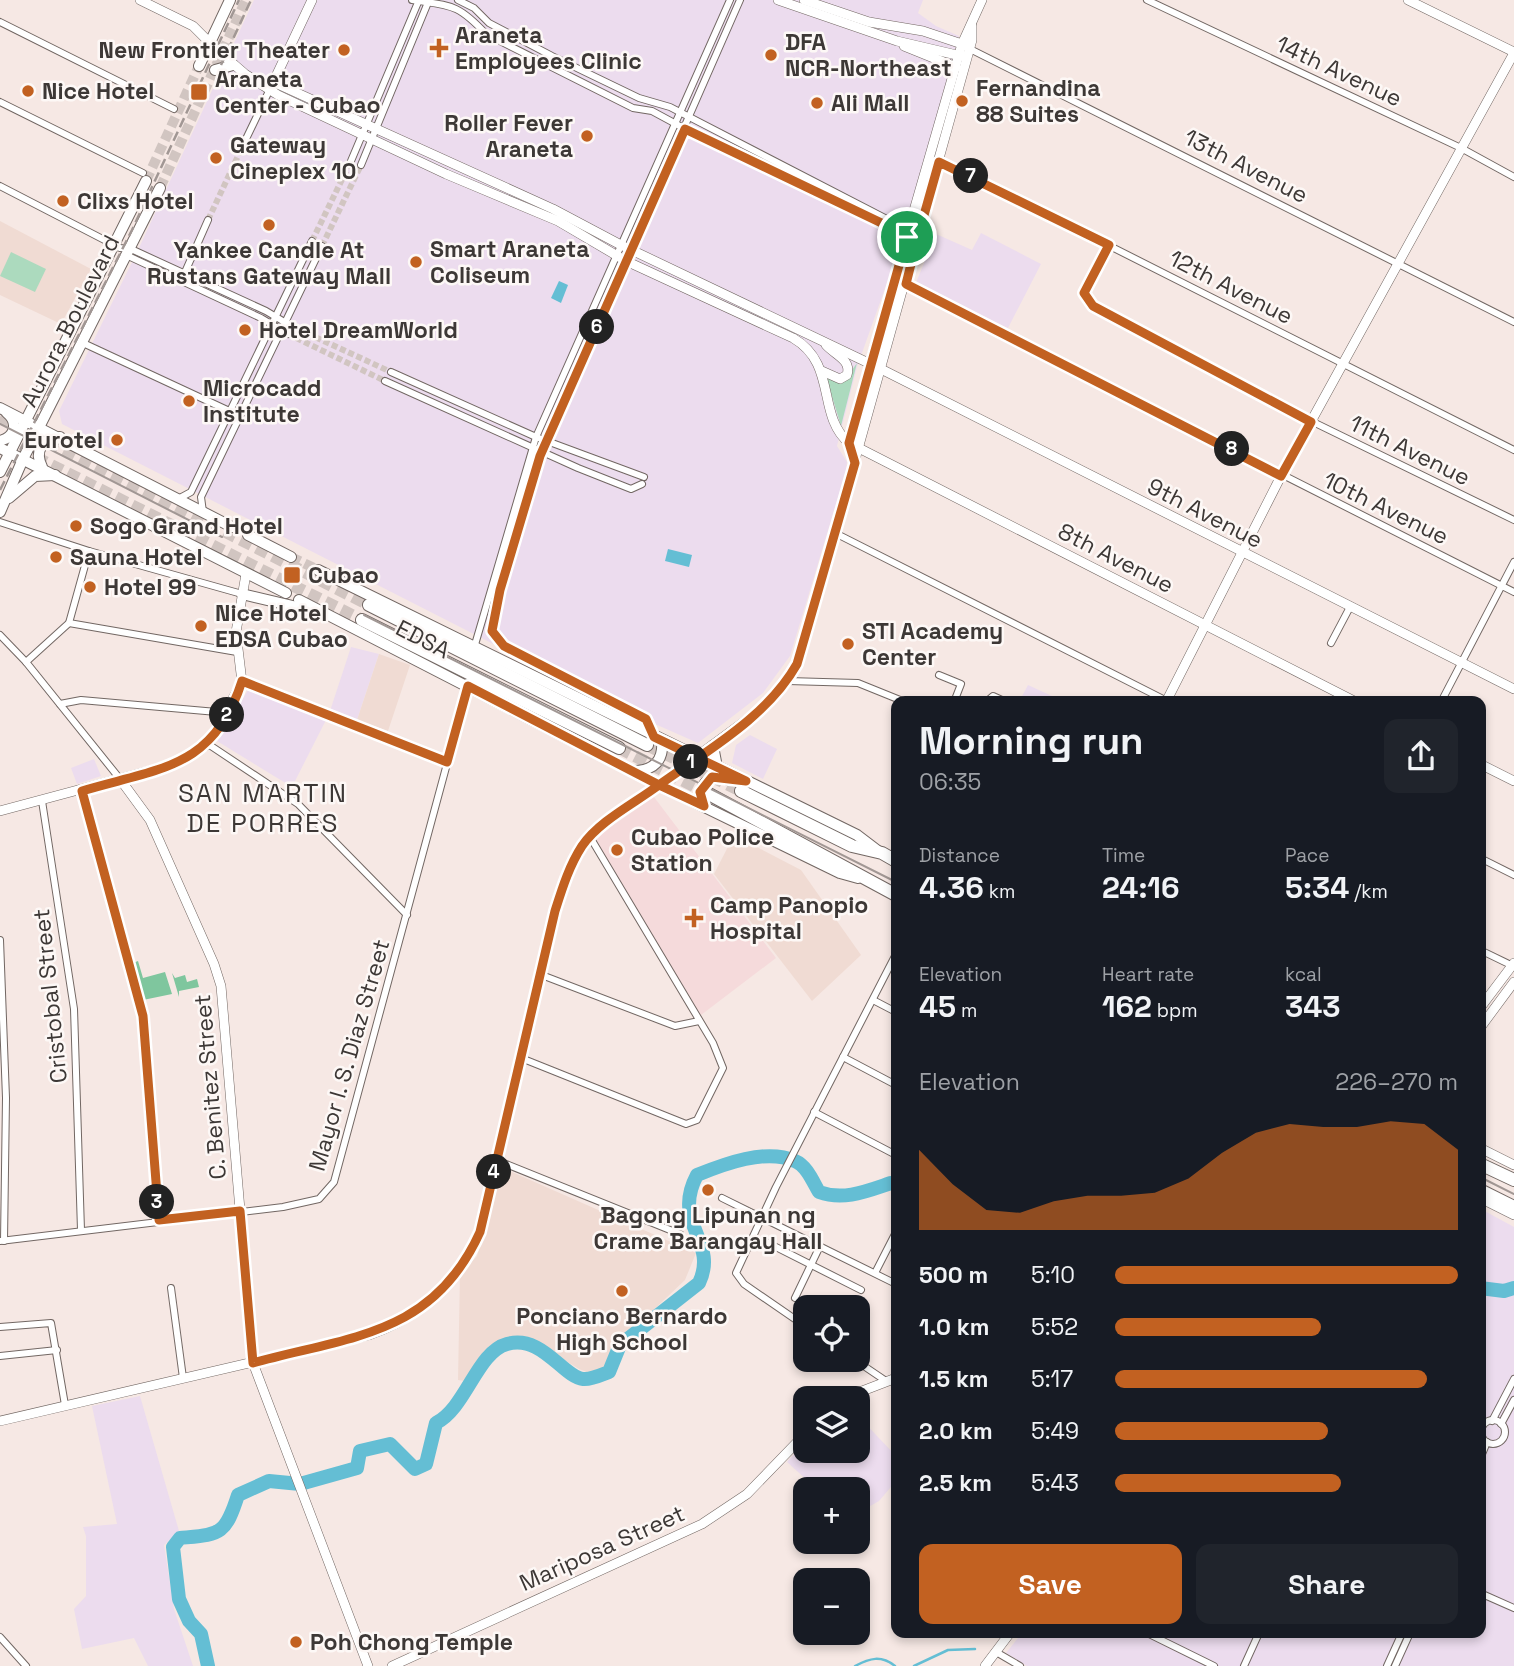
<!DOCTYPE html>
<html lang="en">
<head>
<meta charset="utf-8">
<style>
	:root { --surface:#171b24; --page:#20242c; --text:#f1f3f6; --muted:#9ea1a6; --accent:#c26121 }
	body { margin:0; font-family:"Space Grotesk",sans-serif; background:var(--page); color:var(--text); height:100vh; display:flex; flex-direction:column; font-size:26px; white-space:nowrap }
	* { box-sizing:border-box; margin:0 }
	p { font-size:23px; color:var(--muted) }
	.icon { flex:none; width:38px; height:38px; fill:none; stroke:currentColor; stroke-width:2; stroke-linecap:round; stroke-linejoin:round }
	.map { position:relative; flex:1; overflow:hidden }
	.side { position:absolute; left:891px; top:696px; width:595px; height:942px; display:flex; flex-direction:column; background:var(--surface); border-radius:14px; box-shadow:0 4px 10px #0003 }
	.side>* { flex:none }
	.controls { position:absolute; left:793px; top:1295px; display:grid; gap:14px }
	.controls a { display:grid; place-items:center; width:77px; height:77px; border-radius:14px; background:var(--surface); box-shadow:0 4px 10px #0003; font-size:35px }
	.pin { position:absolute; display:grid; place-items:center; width:60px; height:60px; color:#fff; margin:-30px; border:4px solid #fff; border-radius:50%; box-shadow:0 2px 7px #0007 }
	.km { position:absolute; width:35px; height:35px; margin:-18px; border-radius:50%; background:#222; color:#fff; font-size:19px; line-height:35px; text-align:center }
	.round { display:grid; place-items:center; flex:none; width:74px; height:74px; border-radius:14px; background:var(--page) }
	.summary { display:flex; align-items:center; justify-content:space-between; height:119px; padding:0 28px }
	h1 { font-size:38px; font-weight:800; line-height:52px }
	.metrics { display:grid; grid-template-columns:repeat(3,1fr); gap:10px; height:119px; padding:7px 28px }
	.metrics div { display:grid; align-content:center }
	.metrics b { font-size:30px; font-weight:800 }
	.metrics small { font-size:19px; font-weight:400 }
	.metrics p { font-size:19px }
	.chart { height:196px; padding:14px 28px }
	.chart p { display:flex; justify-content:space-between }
	.chart svg { width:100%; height:126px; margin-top:7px; fill:var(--accent); opacity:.7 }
	.cta { display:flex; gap:14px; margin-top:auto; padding:14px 28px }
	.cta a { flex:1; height:80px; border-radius:14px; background:var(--accent); color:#fff; font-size:28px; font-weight:800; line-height:80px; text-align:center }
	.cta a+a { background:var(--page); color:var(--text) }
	ul { padding:0 28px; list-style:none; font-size:23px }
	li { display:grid; grid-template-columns:112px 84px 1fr; align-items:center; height:52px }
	li i { height:18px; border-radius:9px; background:var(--accent) }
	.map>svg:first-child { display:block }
	.commercial { fill:#ecdcee }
	.built { fill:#f0dbd3 }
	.medical { fill:#f5dadb }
	.green { fill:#acdabe }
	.forest { fill:#7fc69e }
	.water { fill:#64bed4 }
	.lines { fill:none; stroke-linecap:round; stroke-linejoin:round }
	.stream { stroke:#64bed4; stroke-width:2.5 }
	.river { stroke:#64bed4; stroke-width:14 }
	.street-tunnel { stroke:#d1c5c1; stroke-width:6; stroke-dasharray:6 3; stroke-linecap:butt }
	.primary-tunnel { stroke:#d1c5c1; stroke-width:10; stroke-dasharray:10 5; stroke-linecap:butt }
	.highway-tunnel { stroke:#d1c5c1; stroke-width:12; stroke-dasharray:12 6; stroke-linecap:butt }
	.street-casing { stroke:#726763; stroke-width:8 }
	.secondary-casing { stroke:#726763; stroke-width:10 }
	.primary-casing { stroke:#726763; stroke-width:12 }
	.highway-casing { stroke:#726763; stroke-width:14 }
	.street { stroke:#fff; stroke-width:6 }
	.secondary { stroke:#fff; stroke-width:9 }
	.primary { stroke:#fff; stroke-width:10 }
	.highway { stroke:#fff; stroke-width:12 }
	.tram { stroke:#a19794; stroke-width:2 }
	.rail { stroke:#a19794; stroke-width:2.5; stroke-dasharray:10 5; stroke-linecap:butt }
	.route-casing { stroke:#fff; stroke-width:14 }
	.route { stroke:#c26121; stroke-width:9 }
	.poi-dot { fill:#c26121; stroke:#fdf8f6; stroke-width:2.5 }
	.labels { text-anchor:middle; stroke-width:5; stroke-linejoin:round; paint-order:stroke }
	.poi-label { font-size:23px; font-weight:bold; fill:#3d3836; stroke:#fdf8f6; text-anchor:start }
	.street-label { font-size:23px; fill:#3d3836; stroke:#fdf8f6 }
	.quarter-label { font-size:26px; letter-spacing:2px; fill:#3d3836; stroke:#fdf8f6 }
</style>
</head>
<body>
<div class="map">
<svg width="1514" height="1666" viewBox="0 0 1514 1666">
	<rect width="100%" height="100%" fill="#f6e8e4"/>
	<g class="commercial">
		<path d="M254 0H923L918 13 936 26 959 36 909 221 857 367 837 446 847 462 846 471 790 656 763 693 698 743 621 709 62 424 59 411 138 250Z"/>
		<path d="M981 233 1041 264 1008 328 915 285 936 234 972 250Z"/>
		<path d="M351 647 379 654 357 720 330 711Z"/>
		<path d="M1028 685 1065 702H1019Z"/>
		<path d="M248 690 326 720 292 787 217 741Z"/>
		<path d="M750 735 777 749 763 779 732 763 736 745Z"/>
		<path d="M94 759 101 776 77 784 71 768Z"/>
		<path d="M1481 1209 1514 1227V1666H1027L1006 1653 1022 1633H1480Z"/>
		<path d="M140 1396 179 1531 164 1545 174 1609 193 1666H148L134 1638 82 1649 74 1609 86 1596V1536L83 1527 117 1524 92 1406Z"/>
		<path d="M858 1416 896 1456V1481L879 1501 858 1513V1489H817L787 1462 805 1442V1451H858Z"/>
	</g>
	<g class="built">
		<path d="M0 221 91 269 61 324 0 295Z"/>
		<path d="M379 654 410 665 388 731 357 720Z"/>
		<path d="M734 835 801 870 861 955 812 1001 714 874Z"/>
		<path d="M503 1168 696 1253 685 1280 623 1339 611 1354 602 1372 592 1374 579 1369 529 1338 506 1342 485 1357 473 1382 458 1380 460 1274 477 1256Z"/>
	</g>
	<path class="medical" d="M654 797 776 958 701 1015 593 839Z"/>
	<g class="green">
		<path d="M11 252 46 269 35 292 0 276Z"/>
		<path d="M857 363 841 426 826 377 845 380Z"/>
	</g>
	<g class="forest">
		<path d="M138 961 143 978 165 972 172 994 143 1000 133 963Z"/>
		<path d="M172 973 175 978 185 975 187 982 197 979 199 987 179 991V997Z"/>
	</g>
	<g class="water">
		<path d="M559 281 568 285 561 303 551 298Z"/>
		<path d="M668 549 692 555 689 567 665 561Z"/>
	</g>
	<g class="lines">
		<g class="stream">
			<path d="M855 1666C870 1658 881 1655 895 1666"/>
			<path d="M914 1666 948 1650 975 1649"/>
		</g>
		<g class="river">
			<path d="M1480 1288 1504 1291 1514 1288"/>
			<path d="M208 1666 201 1634 189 1621 179 1599 173 1547 180 1538C220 1534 225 1536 238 1495L269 1481 300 1484 357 1468 360 1451 390 1444 415 1469 426 1464 436 1423C466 1408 477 1352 507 1344 542 1334 563 1377 583 1379 591 1380 601 1375 609 1372L620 1345 699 1283C719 1241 671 1224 697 1175 724 1164 766 1148 795 1161 807 1166 813 1182 819 1192 844 1201 867 1191 891 1183L896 1185"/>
		</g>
		<g class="street-tunnel">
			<path d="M208 220 245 141"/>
			<path d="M312 241 351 161"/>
			<path d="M322 246 361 165"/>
			<path d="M291 326 391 372"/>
			<path d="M288 334 385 381"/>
		</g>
		<g class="primary-tunnel">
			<path d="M146 181 199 66"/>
			<path d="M160 188 246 0"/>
			<path d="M291 557 318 570"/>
		</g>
		<g class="highway-tunnel">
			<path d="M0 417 369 605"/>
			<path d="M3 441 362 620"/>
			<path d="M647 745 741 791"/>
			<path d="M619 748 707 793"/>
		</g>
		<defs>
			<g id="street">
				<path d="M412 0C451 6 457 3 486 34L633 108 652 111 689 131 907 237"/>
				<path d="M458 0 474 8 489 23 552 56 639 98 670 107 910 231"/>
				<path d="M1147 0 1461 148 1514 177"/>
				<path d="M0 22 174 109"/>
				<path d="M966 47 1514 322"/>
				<path d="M0 102 143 173"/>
				<path d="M245 141 269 91"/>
				<path d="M930 160 979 180 1514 450"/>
				<path d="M351 161 419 0"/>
				<path d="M361 165 429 0"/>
				<path d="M0 186 120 248 131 249 266 311 291 326"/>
				<path d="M1109 245 1084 293 1093 306 1311 421 1514 520"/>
				<path d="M126 255 261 318 288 334"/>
				<path d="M182 279 208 220"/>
				<path d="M906 284 1514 592"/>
				<path d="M83 343 240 416"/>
				<path d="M391 372 536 437 644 477"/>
				<path d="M385 381 578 468 631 489 642 484"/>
				<path d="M178 499 191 492 312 241"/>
				<path d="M203 512 201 497 322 246"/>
				<path d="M0 522 89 551 242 594"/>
				<path d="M835 533 1169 702"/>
				<path d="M69 623 237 652"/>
				<path d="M0 635 26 662 120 779"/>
				<path d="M1331 643 1350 607"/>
				<path d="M474 648 536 437 730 0"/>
				<path d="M26 662 69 623 89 551"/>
				<path d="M939 675 961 684 954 702"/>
				<path d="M788 681 858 683 905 702"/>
				<path d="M242 682 447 762"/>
				<path d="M986 702 993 696 1004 701"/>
				<path d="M1441 702 1514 562"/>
				<path d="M60 704 81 700 228 713"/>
				<path d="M654 735 646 719 500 643 492 626 540 456 740 0"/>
				<path d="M208 744 298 804 407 915"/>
				<path d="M82 791 143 1016 158 1220"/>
				<path d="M42 801 74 1009 81 1230"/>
				<path d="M1480 858 1514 875"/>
				<path d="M0 940 6 1098 4 1241"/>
				<path d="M1480 950 1513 966"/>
				<path d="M539 974 675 1026 699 1021"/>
				<path d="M873 1000 896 1012"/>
				<path d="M843 1057 896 1085"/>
				<path d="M521 1058 686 1124 697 1120 723 1068 713 1043 590 837"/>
				<path d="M814 1112 896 1155"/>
				<path d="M496 1160 680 1234"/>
				<path d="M722 1198 896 1284"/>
				<path d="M0 1241 283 1207 319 1199 334 1182 468 686"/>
				<path d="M766 1242 861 1290"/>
				<path d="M875 1273 896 1232"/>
				<path d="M171 1288 183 1378"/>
				<path d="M795 1298 820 1246"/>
				<path d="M805 1326 744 1284 736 1273 776 1187 896 954"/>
				<path d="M0 1327 51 1323 65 1405"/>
				<path d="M0 1356 57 1350"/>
				<path d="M855 1360 886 1381"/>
				<circle cx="1493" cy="1432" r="12"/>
				<path d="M1492 1421 1514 1379"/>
				<path d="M1501 1424 1514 1400"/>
				<path d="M1480 1459 1487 1442"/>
				<path d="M1480 1593 1514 1608"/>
				<path d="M1147 1633 1214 1666"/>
				<path d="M0 1637 26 1666"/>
				<path d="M996 1652 1020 1666"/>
				<path d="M1244 1666 1259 1633"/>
				<path d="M1387 1666 1402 1633"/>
				<path d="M1395 1666 1410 1633"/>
			</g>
			<g id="secondary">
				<path d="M140 0 193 26 220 53"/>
				<path d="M778 0 897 41 961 56"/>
				<path d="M804 0 869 22 923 31 962 44"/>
				<path d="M1408 0 1514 52"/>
				<path d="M904 46 956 67"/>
				<path d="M223 55 245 74 278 95 446 174 558 221 626 261 793 338C838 364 816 415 849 443L1356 702"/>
				<path d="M273 82 553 209 619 244 879 368 1514 689"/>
				<path d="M271 87 312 0"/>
				<path d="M822 371 840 379 847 375C852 360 835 355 826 345"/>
				<path d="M850 447 870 363 962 44 982 0"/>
				<path d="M1166 702 1281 476 1514 53"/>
				<path d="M1480 764 1514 781"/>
				<path d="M120 779 150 820 214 964 221 986 253 1363 368 1666"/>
				<path d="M0 811 175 764 208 744 242 682 236 632 246 574"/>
				<path d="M1480 1008 1514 963"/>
				<path d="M1480 1028 1514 982"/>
				<path d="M1480 1148 1514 1165"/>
				<path d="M1480 1198 1514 1215"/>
				<path d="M844 1398 896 1378"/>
				<path d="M0 1421 369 1335C421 1317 458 1282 480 1232L555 911C565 882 574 856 594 832L767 705 788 681 800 657 972 40V26"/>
				<path d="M392 1666 702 1524 747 1494 805 1434"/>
				<path d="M985 1666 1010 1633"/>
			</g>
			<g id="primary">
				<path d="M199 66 230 0"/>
				<path d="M215 70 233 65"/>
				<path d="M0 408 232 527"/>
				<path d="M0 441C15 437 19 423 7 413"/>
				<path d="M0 448 286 593"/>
				<path d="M42 467C34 451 42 438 60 437"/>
				<path d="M0 472 146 181"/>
				<path d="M9 498 35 476 55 475"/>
				<path d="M0 512 23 459 160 188"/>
				<path d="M248 535 291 557"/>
				<path d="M318 570 857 835 878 851"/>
				<path d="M242 594 314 611"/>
				<path d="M299 600 649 780 840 873 858 878"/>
				<path d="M713 746 717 767"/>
				<path d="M634 771C654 771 664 760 662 740"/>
				<path d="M704 806 699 794 705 783 716 776 729 780"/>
			</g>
			<g id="highway">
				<path d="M369 605 647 745"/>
				<path d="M362 620 619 748"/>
				<path d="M741 791 852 846 882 853 896 861"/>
				<path d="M707 793 896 895"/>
				<path d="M1480 1164 1514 1180"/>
				<path d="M1480 1190 1514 1207"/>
			</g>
		</defs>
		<use href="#street" class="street-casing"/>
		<use href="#secondary" class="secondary-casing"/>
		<use href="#primary" class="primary-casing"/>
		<use href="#highway" class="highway-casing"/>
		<use href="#street" class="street"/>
		<use href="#secondary" class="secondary"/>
		<use href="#primary" class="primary"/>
		<use href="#highway" class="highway"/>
		<g class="tram">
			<path d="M0 424 222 537"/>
			<path d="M364 615 896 882"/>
			<path d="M1480 1177 1514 1194"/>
		</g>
		<g class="rail">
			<path d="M221 65 251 0"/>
			<path d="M0 490 132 230 239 0"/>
		</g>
	</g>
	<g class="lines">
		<defs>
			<path id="route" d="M907 237 849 443 855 463 797 664C767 717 708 750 659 785L468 686 447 762 242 681C214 769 159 768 82 791L143 1016 159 1220 240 1211 253 1363C350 1336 433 1336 480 1232L555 911C562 889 569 866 582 846 599 821 635 803 659 785L704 806 700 792 712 777 746 781 654 737 646 719 504 646 492 631 500 590 540 456 685 129 917 240 939 162 1109 245 1084 293 1093 306 1311 422 1281 476 906 284 917 240 907 237"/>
		</defs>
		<use href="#route" class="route-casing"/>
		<use href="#route" class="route"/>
	</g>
	<g class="poi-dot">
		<path d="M435.5 37.5h7v7h7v7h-7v7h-7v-7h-7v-7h7z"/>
		<circle cx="344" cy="50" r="7"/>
		<circle cx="771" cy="55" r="7"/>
		<circle cx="28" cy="91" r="7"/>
		<rect x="190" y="83" width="18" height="18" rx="3.5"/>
		<circle cx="962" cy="101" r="7"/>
		<circle cx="817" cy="103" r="7"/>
		<circle cx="587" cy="136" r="7"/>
		<circle cx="216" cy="158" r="7"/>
		<circle cx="63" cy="201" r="7"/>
		<circle cx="269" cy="225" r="7"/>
		<circle cx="416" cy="262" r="7"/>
		<circle cx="245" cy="330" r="7"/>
		<circle cx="189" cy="401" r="7"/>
		<circle cx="117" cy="440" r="7"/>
		<circle cx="76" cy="526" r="7"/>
		<circle cx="56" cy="557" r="7"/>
		<rect x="283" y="566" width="18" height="18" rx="3.5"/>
		<circle cx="90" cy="587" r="7"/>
		<circle cx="201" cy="626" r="7"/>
		<circle cx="848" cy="644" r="7"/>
		<circle cx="617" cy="850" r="7"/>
		<path d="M690.5 907.5h7v7h7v7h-7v7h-7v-7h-7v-7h7z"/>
		<circle cx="708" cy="1190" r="7"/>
		<circle cx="622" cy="1291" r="7"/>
		<circle cx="296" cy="1642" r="7"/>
	</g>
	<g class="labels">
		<g class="poi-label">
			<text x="455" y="43">Araneta<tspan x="455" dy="26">Employees Clinic</tspan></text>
			<text x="785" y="50">DFA<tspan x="785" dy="26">NCR-Northeast</tspan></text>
			<text x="330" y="58" text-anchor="end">New Frontier Theater</text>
			<text x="215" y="87">Araneta<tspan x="215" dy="26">Center - Cubao</tspan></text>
			<text x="976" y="96">Fernandina<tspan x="976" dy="26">88 Suites</tspan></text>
			<text x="42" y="99">Nice Hotel</text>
			<text x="831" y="111">Ali Mall</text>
			<text x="573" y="131" text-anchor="end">Roller Fever<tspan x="573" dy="26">Araneta</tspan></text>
			<text x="230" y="153">Gateway<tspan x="230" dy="26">Cineplex 10</tspan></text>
			<text x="77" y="209">Clixs Hotel</text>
			<text x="430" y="257">Smart Araneta<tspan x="430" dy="26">Coliseum</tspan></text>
			<text x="269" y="258" text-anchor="middle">Yankee Candle At<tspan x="269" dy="26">Rustans Gateway Mall</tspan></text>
			<text x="259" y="338">Hotel DreamWorld</text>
			<text x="203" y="396">Microcadd<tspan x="203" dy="26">Institute</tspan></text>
			<text x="103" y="448" text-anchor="end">Eurotel</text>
			<text x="90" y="534">Sogo Grand Hotel</text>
			<text x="70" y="565">Sauna Hotel</text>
			<text x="308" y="583">Cubao</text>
			<text x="104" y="595">Hotel 99</text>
			<text x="215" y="621">Nice Hotel<tspan x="215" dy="26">EDSA Cubao</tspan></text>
			<text x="862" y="639">STI Academy<tspan x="862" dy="26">Center</tspan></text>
			<text x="631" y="845">Cubao Police<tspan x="631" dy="26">Station</tspan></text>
			<text x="710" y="913">Camp Panopio<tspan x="710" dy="26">Hospital</tspan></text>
			<text x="708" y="1223" text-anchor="middle">Bagong Lipunan ng<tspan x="708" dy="26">Crame Barangay Hall</tspan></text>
			<text x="622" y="1324" text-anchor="middle">Ponciano Bernardo<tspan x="622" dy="26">High School</tspan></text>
			<text x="310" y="1650">Poh Chong Temple</text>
		</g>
		<g class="street-label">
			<text transform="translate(1339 71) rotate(25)" y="8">14th Avenue</text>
			<text transform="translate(1246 166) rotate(27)" y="8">13th Avenue</text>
			<text transform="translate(1231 287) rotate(27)" y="8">12th Avenue</text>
			<text transform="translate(70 321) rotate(-63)" y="8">Aurora Boulevard</text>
			<text transform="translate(1410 450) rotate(26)" y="8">11th Avenue</text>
			<text transform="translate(1386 508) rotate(26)" y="8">10th Avenue</text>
			<text transform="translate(1205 513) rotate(27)" y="8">9th Avenue</text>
			<text transform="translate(1116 558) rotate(27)" y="8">8th Avenue</text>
			<text transform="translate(423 639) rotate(27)" y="8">EDSA</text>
			<text transform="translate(50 996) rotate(-96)" y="8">Cristobal Street</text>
			<text transform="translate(349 1055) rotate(-74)" y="8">Mayor I. S. Diaz Street</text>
			<text transform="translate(210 1087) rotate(-95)" y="8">C. Benitez Street</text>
			<text transform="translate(602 1548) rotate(-24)" y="8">Mariposa Street</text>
		</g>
		<g class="quarter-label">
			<text x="263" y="802">SAN MARTIN<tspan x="263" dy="30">DE PORRES</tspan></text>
		</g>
	</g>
</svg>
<div class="controls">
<a><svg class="icon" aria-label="locate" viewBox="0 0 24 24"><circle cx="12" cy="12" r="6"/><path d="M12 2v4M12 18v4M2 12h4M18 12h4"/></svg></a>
<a><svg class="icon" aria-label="layers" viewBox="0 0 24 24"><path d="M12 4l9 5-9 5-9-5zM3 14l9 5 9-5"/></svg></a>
<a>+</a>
<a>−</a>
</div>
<div class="pin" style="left:907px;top:237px;background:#1e9e55"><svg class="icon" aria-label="arrive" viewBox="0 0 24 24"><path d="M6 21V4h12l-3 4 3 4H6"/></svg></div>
<b class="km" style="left:691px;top:762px">1</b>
<b class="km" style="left:227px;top:715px">2</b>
<b class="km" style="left:157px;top:1202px">3</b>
<b class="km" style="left:494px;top:1172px">4</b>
<b class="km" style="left:597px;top:327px">6</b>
<b class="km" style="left:971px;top:176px">7</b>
<b class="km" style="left:1232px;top:449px">8</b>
<section class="side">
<div class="summary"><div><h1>Morning run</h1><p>06:35</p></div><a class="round"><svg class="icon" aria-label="share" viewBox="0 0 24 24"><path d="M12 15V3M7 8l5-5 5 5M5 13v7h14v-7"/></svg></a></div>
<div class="metrics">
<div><p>Distance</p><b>4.36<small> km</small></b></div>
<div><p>Time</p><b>24:16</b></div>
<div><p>Pace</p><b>5:34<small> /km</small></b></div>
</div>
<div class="metrics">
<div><p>Elevation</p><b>45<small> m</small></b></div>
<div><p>Heart rate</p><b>162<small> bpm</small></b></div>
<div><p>kcal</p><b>343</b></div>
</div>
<div class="chart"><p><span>Elevation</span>226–270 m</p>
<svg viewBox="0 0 160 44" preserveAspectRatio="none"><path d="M0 44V16L10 28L20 37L30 38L40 34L50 32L60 32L70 31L80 26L90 17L100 10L110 7L120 8L130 8L140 6L150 7L160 16V44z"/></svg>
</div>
<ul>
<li><b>500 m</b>5:10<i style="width:100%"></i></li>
<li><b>1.0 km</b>5:52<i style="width:60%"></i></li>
<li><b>1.5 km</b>5:17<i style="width:91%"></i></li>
<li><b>2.0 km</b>5:49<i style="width:62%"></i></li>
<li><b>2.5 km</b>5:43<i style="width:66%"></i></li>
</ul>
<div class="cta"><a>Save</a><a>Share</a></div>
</section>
</div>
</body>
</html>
